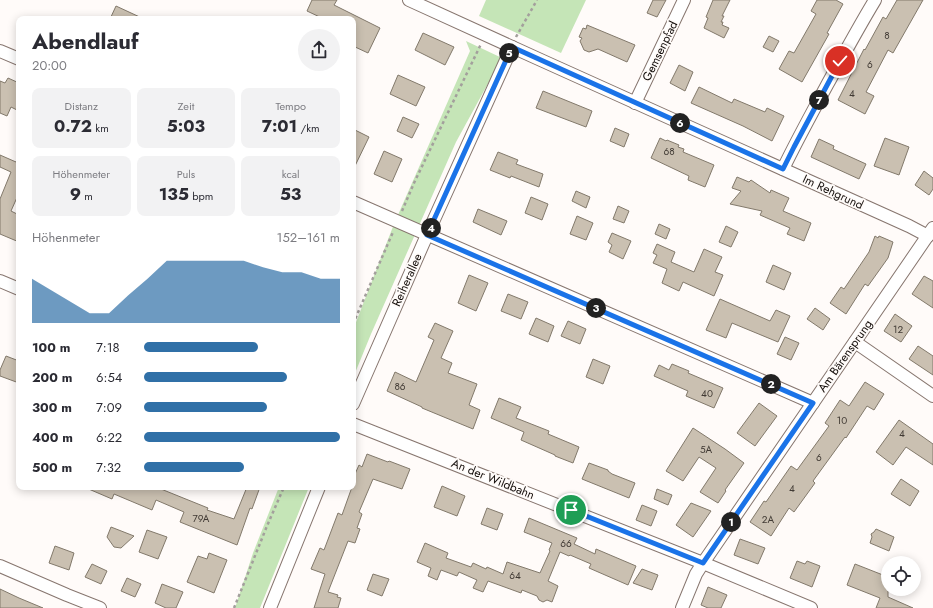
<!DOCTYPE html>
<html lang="de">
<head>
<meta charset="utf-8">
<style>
	:root { --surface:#fff; --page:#f2f2f3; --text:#2b2b33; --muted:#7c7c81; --accent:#3070a7 }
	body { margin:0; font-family:Jost,sans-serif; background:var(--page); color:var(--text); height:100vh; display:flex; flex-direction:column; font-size:15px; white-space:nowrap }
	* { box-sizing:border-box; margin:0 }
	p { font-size:13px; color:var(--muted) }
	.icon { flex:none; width:22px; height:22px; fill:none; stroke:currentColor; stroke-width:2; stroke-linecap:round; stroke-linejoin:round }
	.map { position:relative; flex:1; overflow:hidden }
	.side { position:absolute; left:16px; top:16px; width:340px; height:474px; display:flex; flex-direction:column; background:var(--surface); border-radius:8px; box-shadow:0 2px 10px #0003 }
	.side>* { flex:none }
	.tools { position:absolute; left:881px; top:556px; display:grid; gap:8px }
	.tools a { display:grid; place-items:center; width:40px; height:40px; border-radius:50%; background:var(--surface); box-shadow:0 2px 10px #0003; font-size:20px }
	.pin { position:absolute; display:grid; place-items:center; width:34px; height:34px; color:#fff; margin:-17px; border:2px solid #fff; border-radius:50%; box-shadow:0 1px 4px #0007 }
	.km { position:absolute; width:20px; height:20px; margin:-10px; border-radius:50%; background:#222; color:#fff; font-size:11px; line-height:20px; text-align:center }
	.round { display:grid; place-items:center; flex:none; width:42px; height:42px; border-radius:21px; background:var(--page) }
	.overview { display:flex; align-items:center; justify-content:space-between; height:68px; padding:0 16px }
	h1 { font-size:22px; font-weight:700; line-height:30px }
	.stats { display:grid; grid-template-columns:repeat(3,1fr); gap:6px; height:68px; padding:4px 16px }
	.stats div { display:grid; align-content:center; border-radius:8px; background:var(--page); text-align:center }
	.stats b { font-size:17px; font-weight:700 }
	.stats small { font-size:11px; font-weight:400 }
	.stats p { font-size:11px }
	.chart { height:112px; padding:8px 16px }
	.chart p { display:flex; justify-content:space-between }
	.chart svg { width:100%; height:72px; margin-top:4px; fill:var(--accent); opacity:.7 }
	ul { padding:0 16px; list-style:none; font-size:13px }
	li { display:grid; grid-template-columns:64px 48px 1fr; align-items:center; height:30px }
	li i { height:10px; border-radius:5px; background:var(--accent) }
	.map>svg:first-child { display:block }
	.green { fill:#c5e5b7 }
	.building { fill:#cac0b1; stroke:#82796b }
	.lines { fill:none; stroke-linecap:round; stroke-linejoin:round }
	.street-casing { stroke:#87766f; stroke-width:14 }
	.path { stroke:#a39f9c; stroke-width:2.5; stroke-dasharray:3 3; stroke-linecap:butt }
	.street { stroke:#fff; stroke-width:12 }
	.route-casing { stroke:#fff; stroke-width:8 }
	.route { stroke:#1a73e8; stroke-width:5 }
	.labels { text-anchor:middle; stroke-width:3.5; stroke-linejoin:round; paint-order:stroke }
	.number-label { font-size:10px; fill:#413a34 }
	.street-label { font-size:12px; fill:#130d0a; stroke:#fffbf9 }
</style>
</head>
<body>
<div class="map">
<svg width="933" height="608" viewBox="0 0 933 608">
	<rect width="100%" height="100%" fill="#fffbf9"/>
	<g class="green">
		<path d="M486 0H586L561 53 479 16Z"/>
		<path d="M466 41 502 58 456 142 371 334 353 378V330L394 224 470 51Z"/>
		<path d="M279 487H309L260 608H235L253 553Z"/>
	</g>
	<g class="building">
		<path d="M312 0H337L334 5 380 28 368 53 353 46V19H324L307 11Z"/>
		<path d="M653 0H666L657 17 647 13Z"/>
		<path d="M713 0H730L722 16H724L721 22H723L722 25 729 28 724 38 704 28 708 18 706 17Z"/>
		<path d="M817 0H836L843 4 827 33 829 34 802 82 779 69 789 51 794 53 816 14 811 11Z"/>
		<path d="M897 0H923L893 53 888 50 866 92 874 96 865 114 838 100 864 49 865 50 883 17 886 19Z"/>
		<path d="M116 6 144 19H110Z"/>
		<path d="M587 25 635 45 627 62 598 49 589 52 584 50 580 41 582 38 579 37 583 28 586 29Z"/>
		<path d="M423 33 454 47 445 65 415 50Z"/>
		<path d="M769 36 779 41 773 52 763 47Z"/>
		<path d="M679 65 693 72 685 91 670 83Z"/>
		<path d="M398 75 425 87 416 106 390 94Z"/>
		<path d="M8 78 19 83V111L11 107 7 116 0 113V81L5 83Z"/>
		<path d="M699 87 732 103 734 99 765 112 767 108 784 116 772 141 743 126 691 103Z"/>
		<path d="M543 91 592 111 586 127 536 108Z"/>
		<path d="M403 117 419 124 412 138 397 131Z"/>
		<path d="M615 128 629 134 624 147 610 141Z"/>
		<path d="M353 129 369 137 353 170Z"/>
		<path d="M660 138 666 141 667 140 679 145 678 147 684 149 683 152 714 165 705 187 688 180 689 176 651 158Z"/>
		<path d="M885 138 909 147 899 175 874 166Z"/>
		<path d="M819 139 834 146 833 149 866 164 859 179 811 157Z"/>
		<path d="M384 151 402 159 392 182 374 174Z"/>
		<path d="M498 152 518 160 516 164 543 174 539 187 511 176 510 178 490 170Z"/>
		<path d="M19 154V193L11 211 19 215V242L0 234V199L11 172 0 167V155L16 162Z"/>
		<path d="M924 171 933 178V189L929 195 915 185Z"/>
		<path d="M737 177 749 182 751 180 770 193 771 190 789 198 783 211 811 223 804 241 787 234 790 228 760 215 762 211 730 204 741 191 732 188Z"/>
		<path d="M576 191 590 197 586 208 572 201Z"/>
		<path d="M531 197 548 204 542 220 525 213Z"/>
		<path d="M618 206 629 211 624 223 613 219Z"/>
		<path d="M478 209 507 221 501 235 473 222Z"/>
		<path d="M577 216 593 223 586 240 570 234Z"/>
		<path d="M659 224 670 229 666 239 655 234Z"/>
		<path d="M726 226 738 232 731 247 719 242Z"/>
		<path d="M612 233 631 241 623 259 609 252 612 245 608 242Z"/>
		<path d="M875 236 878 238 879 236 893 242 888 258 868 286 865 284 846 314 830 303 841 287 844 289 869 252Z"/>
		<path d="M657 244 675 252 671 262 694 272 704 249 722 257 715 272 723 275 714 296 683 282 679 291 662 283 667 269 653 263 657 255 653 253Z"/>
		<path d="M773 265 791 273 784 290 766 282Z"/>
		<path d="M469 275 488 283 476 311 458 303Z"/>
		<path d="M924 276 933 281V308L912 294Z"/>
		<path d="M508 294 528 302 521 319 501 311Z"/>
		<path d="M720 299 770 321 776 310 790 316 778 342 732 323 726 338 706 330Z"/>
		<path d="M815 308 830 319 823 330 807 319Z"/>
		<path d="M895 314 912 326 901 342 884 331Z"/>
		<path d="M536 318 554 326 548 342 529 334Z"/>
		<path d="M568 321 586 329 580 344 561 336Z"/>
		<path d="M435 323 453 331 441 358 452 363 448 373 477 384 469 405 480 410 473 429 422 408V407L387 391 395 372 416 382 434 340 428 337Z"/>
		<path d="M785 337 799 343 791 360 777 354Z"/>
		<path d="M918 346 933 356V375L909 359Z"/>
		<path d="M6 356 19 361V383L0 376V370Z"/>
		<path d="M593 359 610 366 603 384 586 377Z"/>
		<path d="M672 364 689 371 688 373 723 388 714 408 686 396 688 391 654 376 659 365 669 370Z"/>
		<path d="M865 382 884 394 874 410 867 406 846 438 845 437 813 481 815 483 794 512 789 508 771 536 750 522 764 501 766 502 791 466 797 470 829 426 825 423 840 400 849 406Z"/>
		<path d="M499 398 521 407 516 418 549 431 548 434 579 447 573 463 555 456V455L521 440 524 432 491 418Z"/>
		<path d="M759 403 777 416 755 446 737 433Z"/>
		<path d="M899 420 933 444V465L906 447 893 465 876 452Z"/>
		<path d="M693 428 725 449 744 463 725 490 726 491 718 503 700 492 716 468 699 457 683 481 666 471Z"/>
		<path d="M367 454 388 462 389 461 410 469 402 489 373 479 359 512 362 514 357 528 360 529 355 543 348 541 328 592 338 595 337 597 341 598 338 608H314L325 574 311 569 320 548 324 550 338 513 342 515 352 487H353V474H355L359 465 362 467Z"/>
		<path d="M589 463 608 470V471L612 474 635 483 629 498 582 479Z"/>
		<path d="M901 479 919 491 910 506 891 494Z"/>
		<path d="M442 486 465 496 457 516 434 507Z"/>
		<path d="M84 487H156L208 508 207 510 234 519 247 487H260L252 509 250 508 237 545 180 522 184 512 156 500 152 510 114 494 112 499Z"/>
		<path d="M657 489 672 495 668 505 654 499Z"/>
		<path d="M691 503 711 511 693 537 676 525Z"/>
		<path d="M642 505 657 511 651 526 636 520Z"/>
		<path d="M487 508 503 514 497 530 481 524Z"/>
		<path d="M529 518 577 538 574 544 595 554 596 549 636 566 628 585 589 568 591 564 570 555 569 556 560 552 548 581 558 586 552 602 547 600 543 602 539 600 537 596 522 590 521 593 488 581 483 592 473 588 477 580 459 572 457 576 441 570 437 580 428 576 431 568 417 562 425 543 448 553 446 558 471 567 473 563 486 569 487 567 503 574 507 562 540 573 550 551 549 550 552 543 524 532Z"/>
		<path d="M111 527 134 536 121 548 114 547 107 537Z"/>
		<path d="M876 529 894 537 889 551 870 543 872 537 871 534 874 532Z"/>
		<path d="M147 530 167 537 158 559 139 552Z"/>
		<path d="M740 539 765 548 758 564 734 555Z"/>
		<path d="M55 546 74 553 69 570 49 563Z"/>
		<path d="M209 553 227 560 214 593 187 582 198 556 207 559Z"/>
		<path d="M797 561 805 564 807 561 820 566 812 587 790 578Z"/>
		<path d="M92 564 107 571 101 584 85 577Z"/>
		<path d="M855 564 888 577V597L913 608H876L880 598 847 585Z"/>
		<path d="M642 569 658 575 652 590 633 583Z"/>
		<path d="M373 574 389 579 382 596 367 590Z"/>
		<path d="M127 578 141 584 135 597 121 591Z"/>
		<path d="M162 584 183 592 176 608H166L155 603Z"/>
		<path d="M708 587 727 595 721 608H708L701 605Z"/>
		<path d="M0 589 19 598 43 608H0Z"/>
	</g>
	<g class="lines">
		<defs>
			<g id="street">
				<path d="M409 0 543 61 909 226 928 236"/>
				<path d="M0 51 19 59"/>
				<path d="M635 103 684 0"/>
				<path d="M783 169C797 140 812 113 827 85 843 56 858 28 875 0"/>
				<path d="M353 202 813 403"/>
				<path d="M0 281 19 289"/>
				<path d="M855 342 933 396"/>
				<path d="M353 404 427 235 512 47"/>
				<path d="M353 424 703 563 811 608"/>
				<path d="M0 566 67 595 100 608"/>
				<path d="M270 608 319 487"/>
				<path d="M682 608 696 574 703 563 933 228"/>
			</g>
		</defs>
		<use href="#street" class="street-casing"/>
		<g class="path">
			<path d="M516 37 537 0"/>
			<path d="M402 211 414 183 481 44"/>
			<path d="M353 324 393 232"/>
			<path d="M234 608 267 526 284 487"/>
		</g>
		<use href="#street" class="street"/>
	</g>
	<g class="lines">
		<defs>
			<path id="route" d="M571 510 703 563 813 403 427 235 512 47 783 169 794 147 840 61"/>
		</defs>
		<use href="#route" class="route-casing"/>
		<use href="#route" class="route"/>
	</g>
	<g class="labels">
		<g class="number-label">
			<text x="887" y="39">8</text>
			<text x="870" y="68">6</text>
			<text x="852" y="97">4</text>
			<text x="669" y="155">68</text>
			<text x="898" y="333">12</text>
			<text x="400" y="390">86</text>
			<text x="707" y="397">40</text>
			<text x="842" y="424">10</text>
			<text x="902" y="437">4</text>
			<text x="706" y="453">5A</text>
			<text x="819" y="461">6</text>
			<text x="792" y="492">4</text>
			<text x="201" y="522">79A</text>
			<text x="768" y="523">2A</text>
			<text x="566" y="547">66</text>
			<text x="515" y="579">64</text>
		</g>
		<g class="street-label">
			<text transform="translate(660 51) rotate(-64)" y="4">Gemsenpfad</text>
			<text transform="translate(833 192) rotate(25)" y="4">Im Rehgrund</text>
			<text transform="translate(407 280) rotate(-66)" y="4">Reiherallee</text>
			<text transform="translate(845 356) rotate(-55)" y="4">Am Bärensprung</text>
			<text transform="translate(493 479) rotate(22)" y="4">An der Wildbahn</text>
		</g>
	</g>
</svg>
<div class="tools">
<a><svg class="icon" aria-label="locate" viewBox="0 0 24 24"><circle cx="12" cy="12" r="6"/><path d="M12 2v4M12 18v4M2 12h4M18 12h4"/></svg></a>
</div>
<div class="pin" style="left:571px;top:510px;background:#1e9e55"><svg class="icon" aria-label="arrive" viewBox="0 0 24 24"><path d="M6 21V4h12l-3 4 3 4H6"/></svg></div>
<div class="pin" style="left:840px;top:61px;background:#d93025"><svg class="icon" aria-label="check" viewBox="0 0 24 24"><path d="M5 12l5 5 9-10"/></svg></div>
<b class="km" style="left:731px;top:522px">1</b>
<b class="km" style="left:771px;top:384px">2</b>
<b class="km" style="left:596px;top:308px">3</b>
<b class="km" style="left:431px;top:228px">4</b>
<b class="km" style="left:509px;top:53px">5</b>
<b class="km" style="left:680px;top:123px">6</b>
<b class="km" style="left:819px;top:100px">7</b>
<section class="side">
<div class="overview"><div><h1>Abendlauf</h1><p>20:00</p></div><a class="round"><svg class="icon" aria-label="share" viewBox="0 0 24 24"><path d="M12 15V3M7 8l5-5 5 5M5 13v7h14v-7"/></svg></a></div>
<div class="stats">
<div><p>Distanz</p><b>0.72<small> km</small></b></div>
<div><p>Zeit</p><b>5:03</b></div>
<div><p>Tempo</p><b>7:01<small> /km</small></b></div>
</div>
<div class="stats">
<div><p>Höhenmeter</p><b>9<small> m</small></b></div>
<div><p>Puls</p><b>135<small> bpm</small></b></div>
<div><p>kcal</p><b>53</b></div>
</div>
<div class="chart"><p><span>Höhenmeter</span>152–161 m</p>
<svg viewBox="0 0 160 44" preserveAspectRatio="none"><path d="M0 44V17L10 24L20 31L30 38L40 38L50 27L60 17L70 6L80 6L90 6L100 6L110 6L120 10L130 13L140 13L150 17L160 17V44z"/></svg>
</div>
<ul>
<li><b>100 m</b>7:18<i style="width:58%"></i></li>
<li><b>200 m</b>6:54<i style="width:73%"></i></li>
<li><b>300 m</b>7:09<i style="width:63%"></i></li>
<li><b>400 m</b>6:22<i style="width:100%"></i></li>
<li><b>500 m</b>7:32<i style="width:51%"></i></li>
</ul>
</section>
</div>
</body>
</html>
